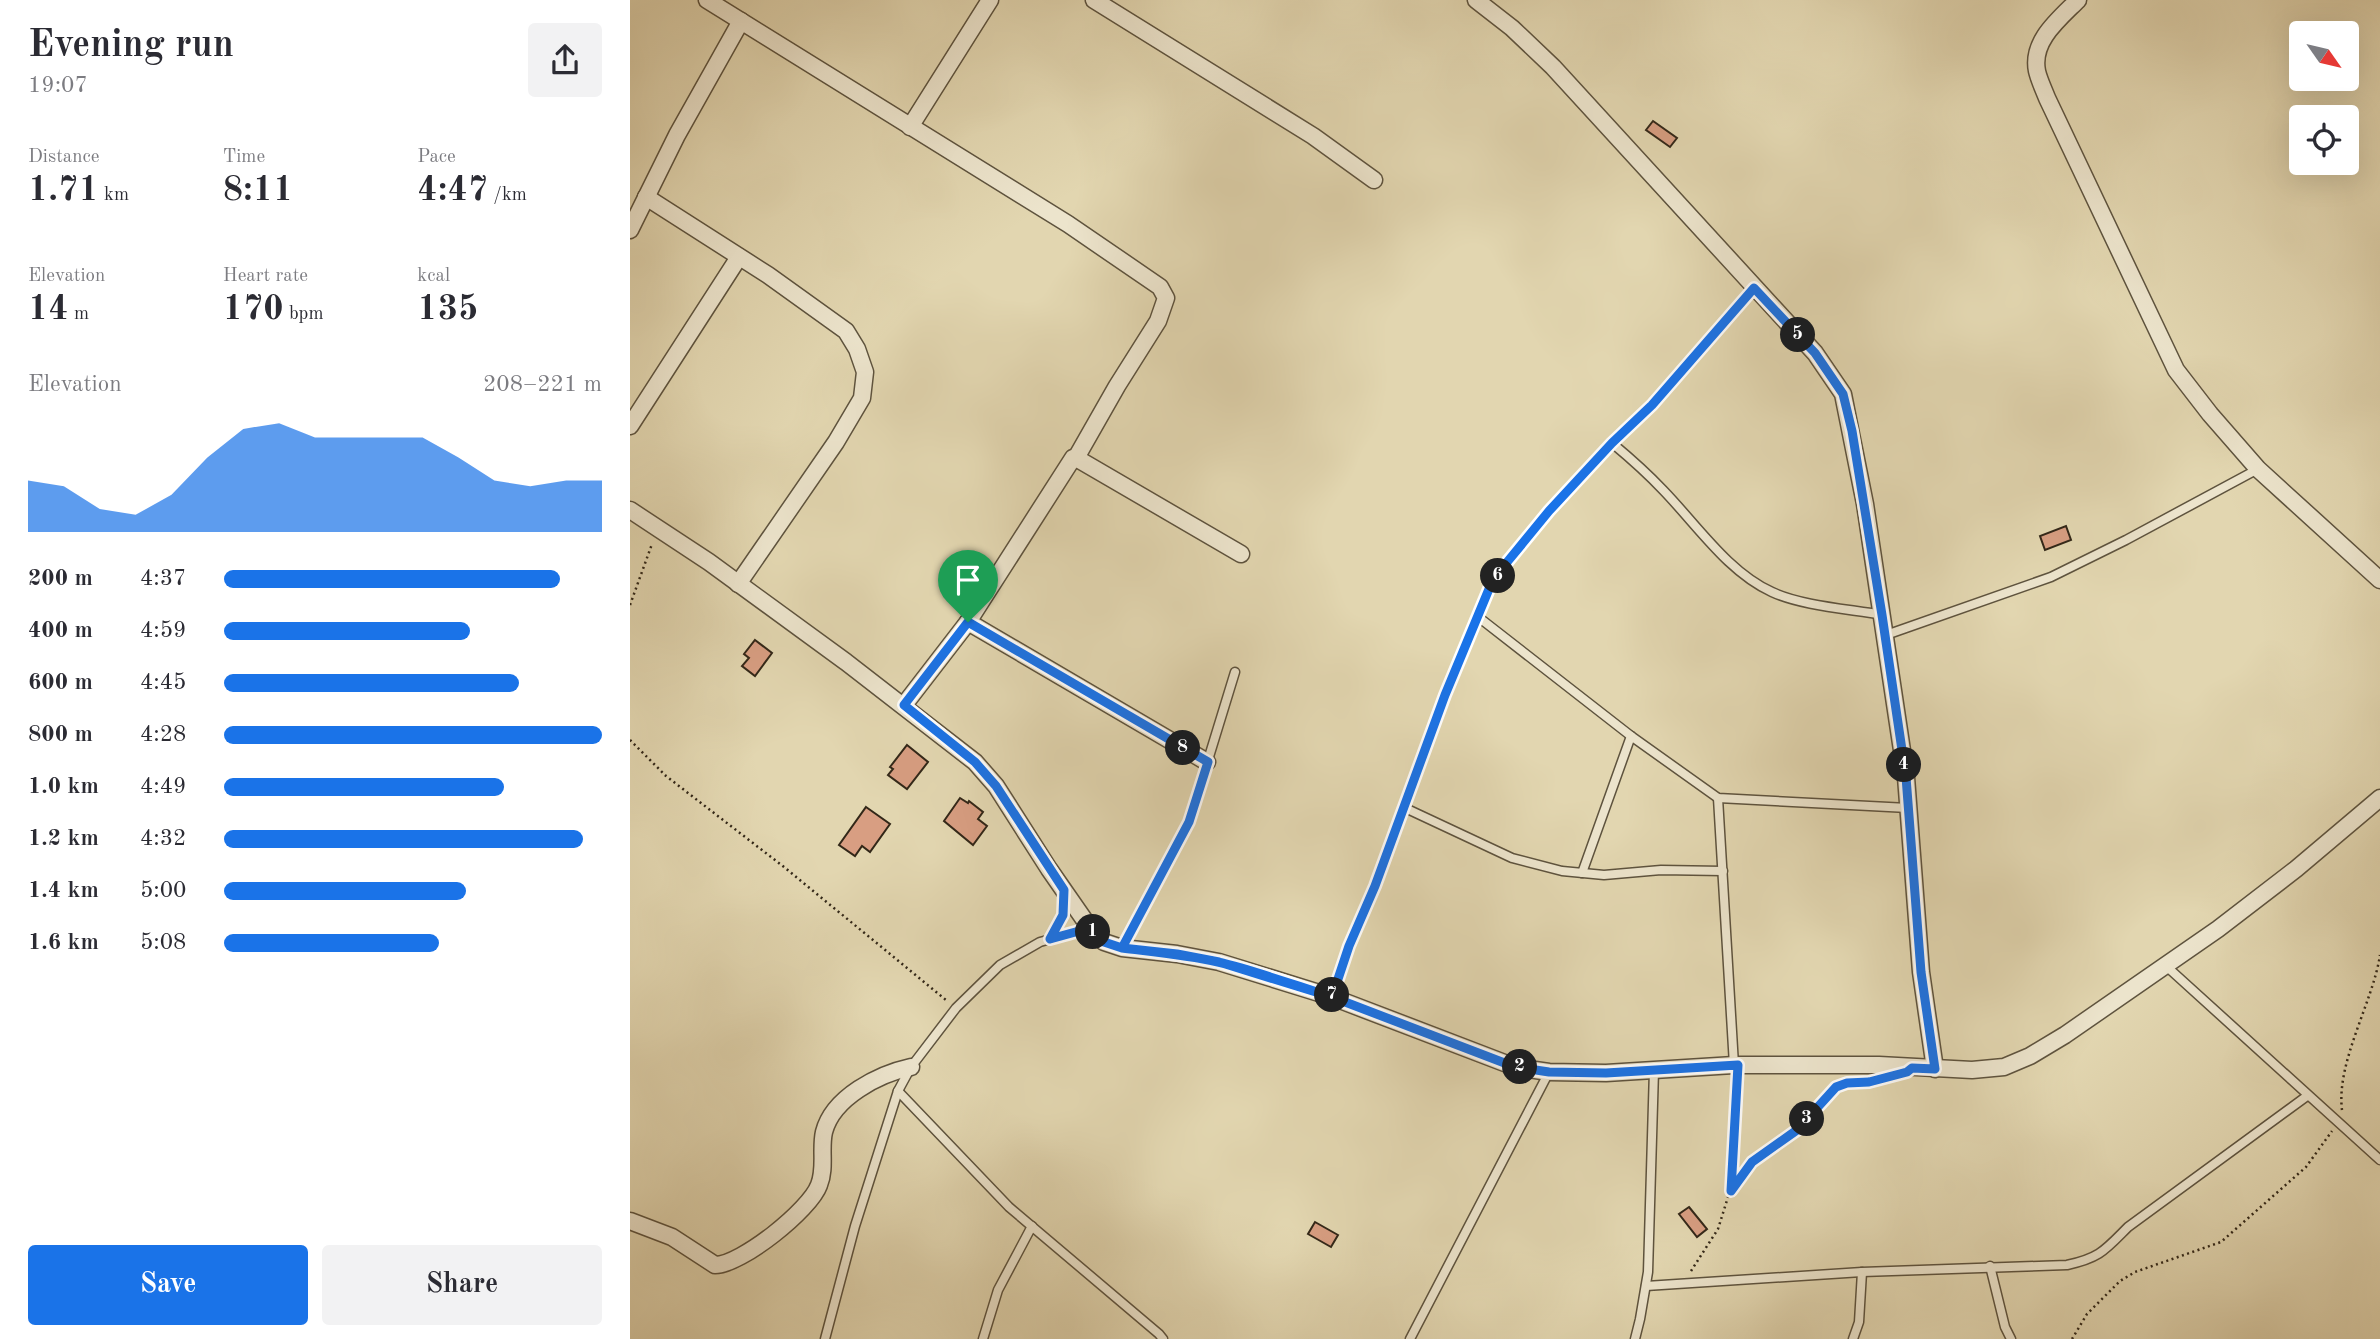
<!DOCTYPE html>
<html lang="en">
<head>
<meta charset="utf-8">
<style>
	:root { --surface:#fff; --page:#f2f2f3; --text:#2b2b33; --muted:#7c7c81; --accent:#1a73e8 }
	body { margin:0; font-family:"Old Standard TT",serif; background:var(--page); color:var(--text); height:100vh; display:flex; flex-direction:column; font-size:26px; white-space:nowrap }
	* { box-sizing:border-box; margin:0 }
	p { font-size:23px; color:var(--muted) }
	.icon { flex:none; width:38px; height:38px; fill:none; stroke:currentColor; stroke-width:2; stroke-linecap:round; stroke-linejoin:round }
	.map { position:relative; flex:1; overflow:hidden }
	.panel { display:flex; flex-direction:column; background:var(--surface); width:630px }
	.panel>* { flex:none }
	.needle { width:46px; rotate:124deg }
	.tools { position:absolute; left:1659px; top:21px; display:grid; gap:14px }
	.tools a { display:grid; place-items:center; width:70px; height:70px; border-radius:7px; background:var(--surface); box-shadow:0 7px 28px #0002; font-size:35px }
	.pin { position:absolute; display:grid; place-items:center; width:60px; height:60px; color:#fff; margin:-72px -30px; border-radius:50% 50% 50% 0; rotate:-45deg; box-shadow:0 0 7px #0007 }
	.pin .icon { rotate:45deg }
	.km { position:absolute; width:35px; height:35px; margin:-18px; border-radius:50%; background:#222; color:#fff; font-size:19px; line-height:35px; text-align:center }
	.round { display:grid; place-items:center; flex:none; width:74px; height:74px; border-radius:7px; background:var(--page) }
	.summary { display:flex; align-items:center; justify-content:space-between; height:119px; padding:0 28px }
	h1 { font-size:38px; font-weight:800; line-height:52px }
	.figures { display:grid; grid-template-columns:repeat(3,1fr); gap:10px; height:119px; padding:7px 28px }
	.figures div { display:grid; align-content:center }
	.figures b { font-size:35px; font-weight:800 }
	.figures small { font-size:19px; font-weight:400 }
	.figures p { font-size:19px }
	.chart { height:196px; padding:14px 28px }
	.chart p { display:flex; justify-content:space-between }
	.chart svg { width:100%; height:126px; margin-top:7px; fill:var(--accent); opacity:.7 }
	.cta { display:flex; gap:14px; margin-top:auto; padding:14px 28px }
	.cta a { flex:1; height:80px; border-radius:7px; background:var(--accent); color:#fff; font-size:28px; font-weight:800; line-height:80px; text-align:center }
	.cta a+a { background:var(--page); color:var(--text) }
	ul { padding:0 28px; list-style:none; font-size:23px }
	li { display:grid; grid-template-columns:112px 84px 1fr; align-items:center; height:52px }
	li i { height:18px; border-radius:9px; background:var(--accent) }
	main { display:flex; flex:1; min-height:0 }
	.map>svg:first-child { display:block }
	.building { fill:#d89e82; stroke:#322718; stroke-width:2 }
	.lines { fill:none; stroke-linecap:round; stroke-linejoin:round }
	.lane-casing { stroke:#5e533e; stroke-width:11 }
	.street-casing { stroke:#5e533e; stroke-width:19 }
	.path { stroke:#322718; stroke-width:2.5; stroke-dasharray:2 3.5; stroke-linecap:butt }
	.lane { stroke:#ece4cc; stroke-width:8 }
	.street { stroke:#ece4cc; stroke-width:16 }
	.route-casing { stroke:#fff; stroke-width:14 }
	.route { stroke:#1a73e8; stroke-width:9 }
</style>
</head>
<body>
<main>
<section class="panel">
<div class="summary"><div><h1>Evening run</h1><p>19:07</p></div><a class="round"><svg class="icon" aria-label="share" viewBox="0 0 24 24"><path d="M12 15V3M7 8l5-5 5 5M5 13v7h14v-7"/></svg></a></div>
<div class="figures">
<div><p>Distance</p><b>1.71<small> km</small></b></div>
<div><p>Time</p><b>8:11</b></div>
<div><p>Pace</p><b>4:47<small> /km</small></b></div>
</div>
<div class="figures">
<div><p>Elevation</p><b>14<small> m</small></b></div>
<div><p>Heart rate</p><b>170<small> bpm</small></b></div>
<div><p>kcal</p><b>135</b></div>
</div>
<div class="chart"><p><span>Elevation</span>208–221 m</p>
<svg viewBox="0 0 160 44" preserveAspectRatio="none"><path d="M0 44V26L10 28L20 36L30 38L40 31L50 18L60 8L70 6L80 11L90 11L100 11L110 11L120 18L130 26L140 28L150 26L160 26V44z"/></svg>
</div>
<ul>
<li><b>200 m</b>4:37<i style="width:89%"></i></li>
<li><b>400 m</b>4:59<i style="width:65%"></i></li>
<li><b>600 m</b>4:45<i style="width:78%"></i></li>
<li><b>800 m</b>4:28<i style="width:100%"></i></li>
<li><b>1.0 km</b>4:49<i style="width:74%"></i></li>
<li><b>1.2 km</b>4:32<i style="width:95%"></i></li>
<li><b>1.4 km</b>5:00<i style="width:64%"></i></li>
<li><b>1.6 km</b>5:08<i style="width:57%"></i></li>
</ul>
<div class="cta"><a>Save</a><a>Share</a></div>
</section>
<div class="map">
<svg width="1750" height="1339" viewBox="0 0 1750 1339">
	<rect width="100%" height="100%" fill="#e2d6b0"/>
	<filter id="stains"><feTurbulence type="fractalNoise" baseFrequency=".00286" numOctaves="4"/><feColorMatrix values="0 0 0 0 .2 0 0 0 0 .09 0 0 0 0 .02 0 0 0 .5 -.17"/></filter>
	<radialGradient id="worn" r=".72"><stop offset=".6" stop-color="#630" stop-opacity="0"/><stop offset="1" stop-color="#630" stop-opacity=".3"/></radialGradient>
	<g class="building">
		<path d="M1023 121 1047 138 1040 147 1016 130Z"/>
		<path d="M1436 526 1441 540 1415 550 1410 536Z"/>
		<path d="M125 640 142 653 125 676 112 666 119 658 114 654Z"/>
		<path d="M277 745 298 762 277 789 258 775 263 769 260 767Z"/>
		<path d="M330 798 338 803 339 801 353 812 348 819 357 826 343 845 314 821Z"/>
		<path d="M236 807 260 824 240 852 232 846 225 856 209 845Z"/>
		<path d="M1059 1207 1077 1229 1067 1237 1049 1214Z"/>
		<path d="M685 1222 708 1235 701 1247 678 1234Z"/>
	</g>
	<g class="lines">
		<defs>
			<g id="lane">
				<path d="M982 443C1000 458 1017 473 1033 490 1067 525 1098 572 1142 592 1172 606 1220 609 1253 615"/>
				<path d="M847 616 1001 736 1088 798 1278 808"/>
				<path d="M1256 635 1421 577 1496 540 1628 469"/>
				<path d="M1088 798 1104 1065"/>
				<path d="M773 807 882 858 932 871 974 875 1031 870 1093 871"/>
				<path d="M952 873 1001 736"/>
				<path d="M420 939 433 915 434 893"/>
				<path d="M492 948 559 822 605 672"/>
				<path d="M1535 965 1750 1160"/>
				<path d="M702 997 719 946 745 886 815 695 859 589 878 561 919 511 982 443 1022 405 1124 288"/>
				<path d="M268 1091 379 1207 529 1334 533 1339"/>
				<path d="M1360 1266 1375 1327 1381 1339"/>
				<path d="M1016 1286 1232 1272 1437 1265C1470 1258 1475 1250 1498 1227L1677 1096"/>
				<path d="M195 1339 225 1226 268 1091 281 1067 326 1008 370 965 410 942 460 928"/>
				<path d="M353 1339 368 1290 402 1226"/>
				<path d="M780 1339 919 1072"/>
				<path d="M1005 1339 1010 1319 1018 1272 1024 1070"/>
				<path d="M1223 1339 1229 1322 1232 1272"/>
			</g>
			<g id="street">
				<path d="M77 0 438 224 530 287 536 298 528 321 487 386 446 458"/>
				<path d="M464 0 683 136 744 180"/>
				<path d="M846 0 882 28 923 67 1185 353 1213 394 1235 504 1276 777 1291 972 1305 1069"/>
				<path d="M1448 0C1429 19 1401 41 1407 71 1409 80 1414 90 1417 98L1546 370 1580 414 1628 469 1750 580"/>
				<path d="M280 127 360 0"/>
				<path d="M16 197 138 275 216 331 227 349 235 372 232 398 206 442 108 584"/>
				<path d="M0 230 47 135 111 21"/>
				<path d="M0 426 109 257"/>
				<path d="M0 510 79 562 216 662 345 762 366 786 419 869 460 928 474 942 492 948 547 954 589 962 702 997 885 1067 919 1072 976 1073 1104 1065H1249L1342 1070 1374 1067 1400 1056 1435 1035 1588 929 1666 869 1750 798"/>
				<path d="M338 622 577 762"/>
				<path d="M274 705 338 622 443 458H446L611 554"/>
				<path d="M0 1221 42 1237 85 1265C111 1265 180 1210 189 1185 196 1168 190 1149 194 1132 203 1097 249 1074 281 1067"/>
			</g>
		</defs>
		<use href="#lane" class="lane-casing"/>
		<use href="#street" class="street-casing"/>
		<g class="path">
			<path d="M0 605 22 544"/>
			<path d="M0 740 36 776 154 867 316 1000"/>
			<path d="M1712 1110C1706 1062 1743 1002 1750 955"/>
			<path d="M1101 1188 1107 1079"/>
			<path d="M1061 1271 1088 1229 1098 1197 1122 1162 1167 1130 1206 1087 1217 1083 1236 1082"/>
			<path d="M1442 1339 1457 1314 1490 1281 1505 1272 1591 1242 1676 1167 1702 1131"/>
		</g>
		<use href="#lane" class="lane"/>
		<use href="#street" class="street"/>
	</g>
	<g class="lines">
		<defs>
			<path id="route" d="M338 622 274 705 345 762 366 786 434 890 433 915 420 939 460 928 474 942 492 948 547 954 589 962 702 997 885 1067 919 1072 976 1073 1108 1065 1101 1191 1122 1162 1167 1130 1206 1087 1217 1083 1239 1082 1277 1072 1282 1068 1305 1069 1291 972 1276 777 1252 615 1222 431 1213 394 1185 353 1124 288 1022 405 982 443 919 511 878 561 859 589 815 695 745 886 719 946 702 997C664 985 626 971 588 962 556 955 524 952 492 948L559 822 578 762 338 622"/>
		</defs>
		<use href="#route" class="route-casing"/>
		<use href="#route" class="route"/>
	</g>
	<rect width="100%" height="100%" filter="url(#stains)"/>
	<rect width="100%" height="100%" fill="url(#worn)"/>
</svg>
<div class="tools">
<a><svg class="needle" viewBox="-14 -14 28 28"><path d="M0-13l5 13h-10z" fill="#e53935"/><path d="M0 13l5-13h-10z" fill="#7c7c81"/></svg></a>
<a><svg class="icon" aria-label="locate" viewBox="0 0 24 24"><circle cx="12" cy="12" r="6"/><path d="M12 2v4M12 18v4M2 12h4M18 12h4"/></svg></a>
</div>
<div class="pin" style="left:338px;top:622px;background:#1e9e55"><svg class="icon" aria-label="arrive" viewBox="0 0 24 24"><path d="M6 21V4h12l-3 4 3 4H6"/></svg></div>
<b class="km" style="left:463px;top:932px">1</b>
<b class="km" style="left:890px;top:1067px">2</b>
<b class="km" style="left:1177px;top:1119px">3</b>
<b class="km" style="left:1274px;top:765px">4</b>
<b class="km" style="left:1168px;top:335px">5</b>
<b class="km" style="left:868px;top:576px">6</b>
<b class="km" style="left:702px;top:995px">7</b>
<b class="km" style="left:553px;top:748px">8</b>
</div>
</main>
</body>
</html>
